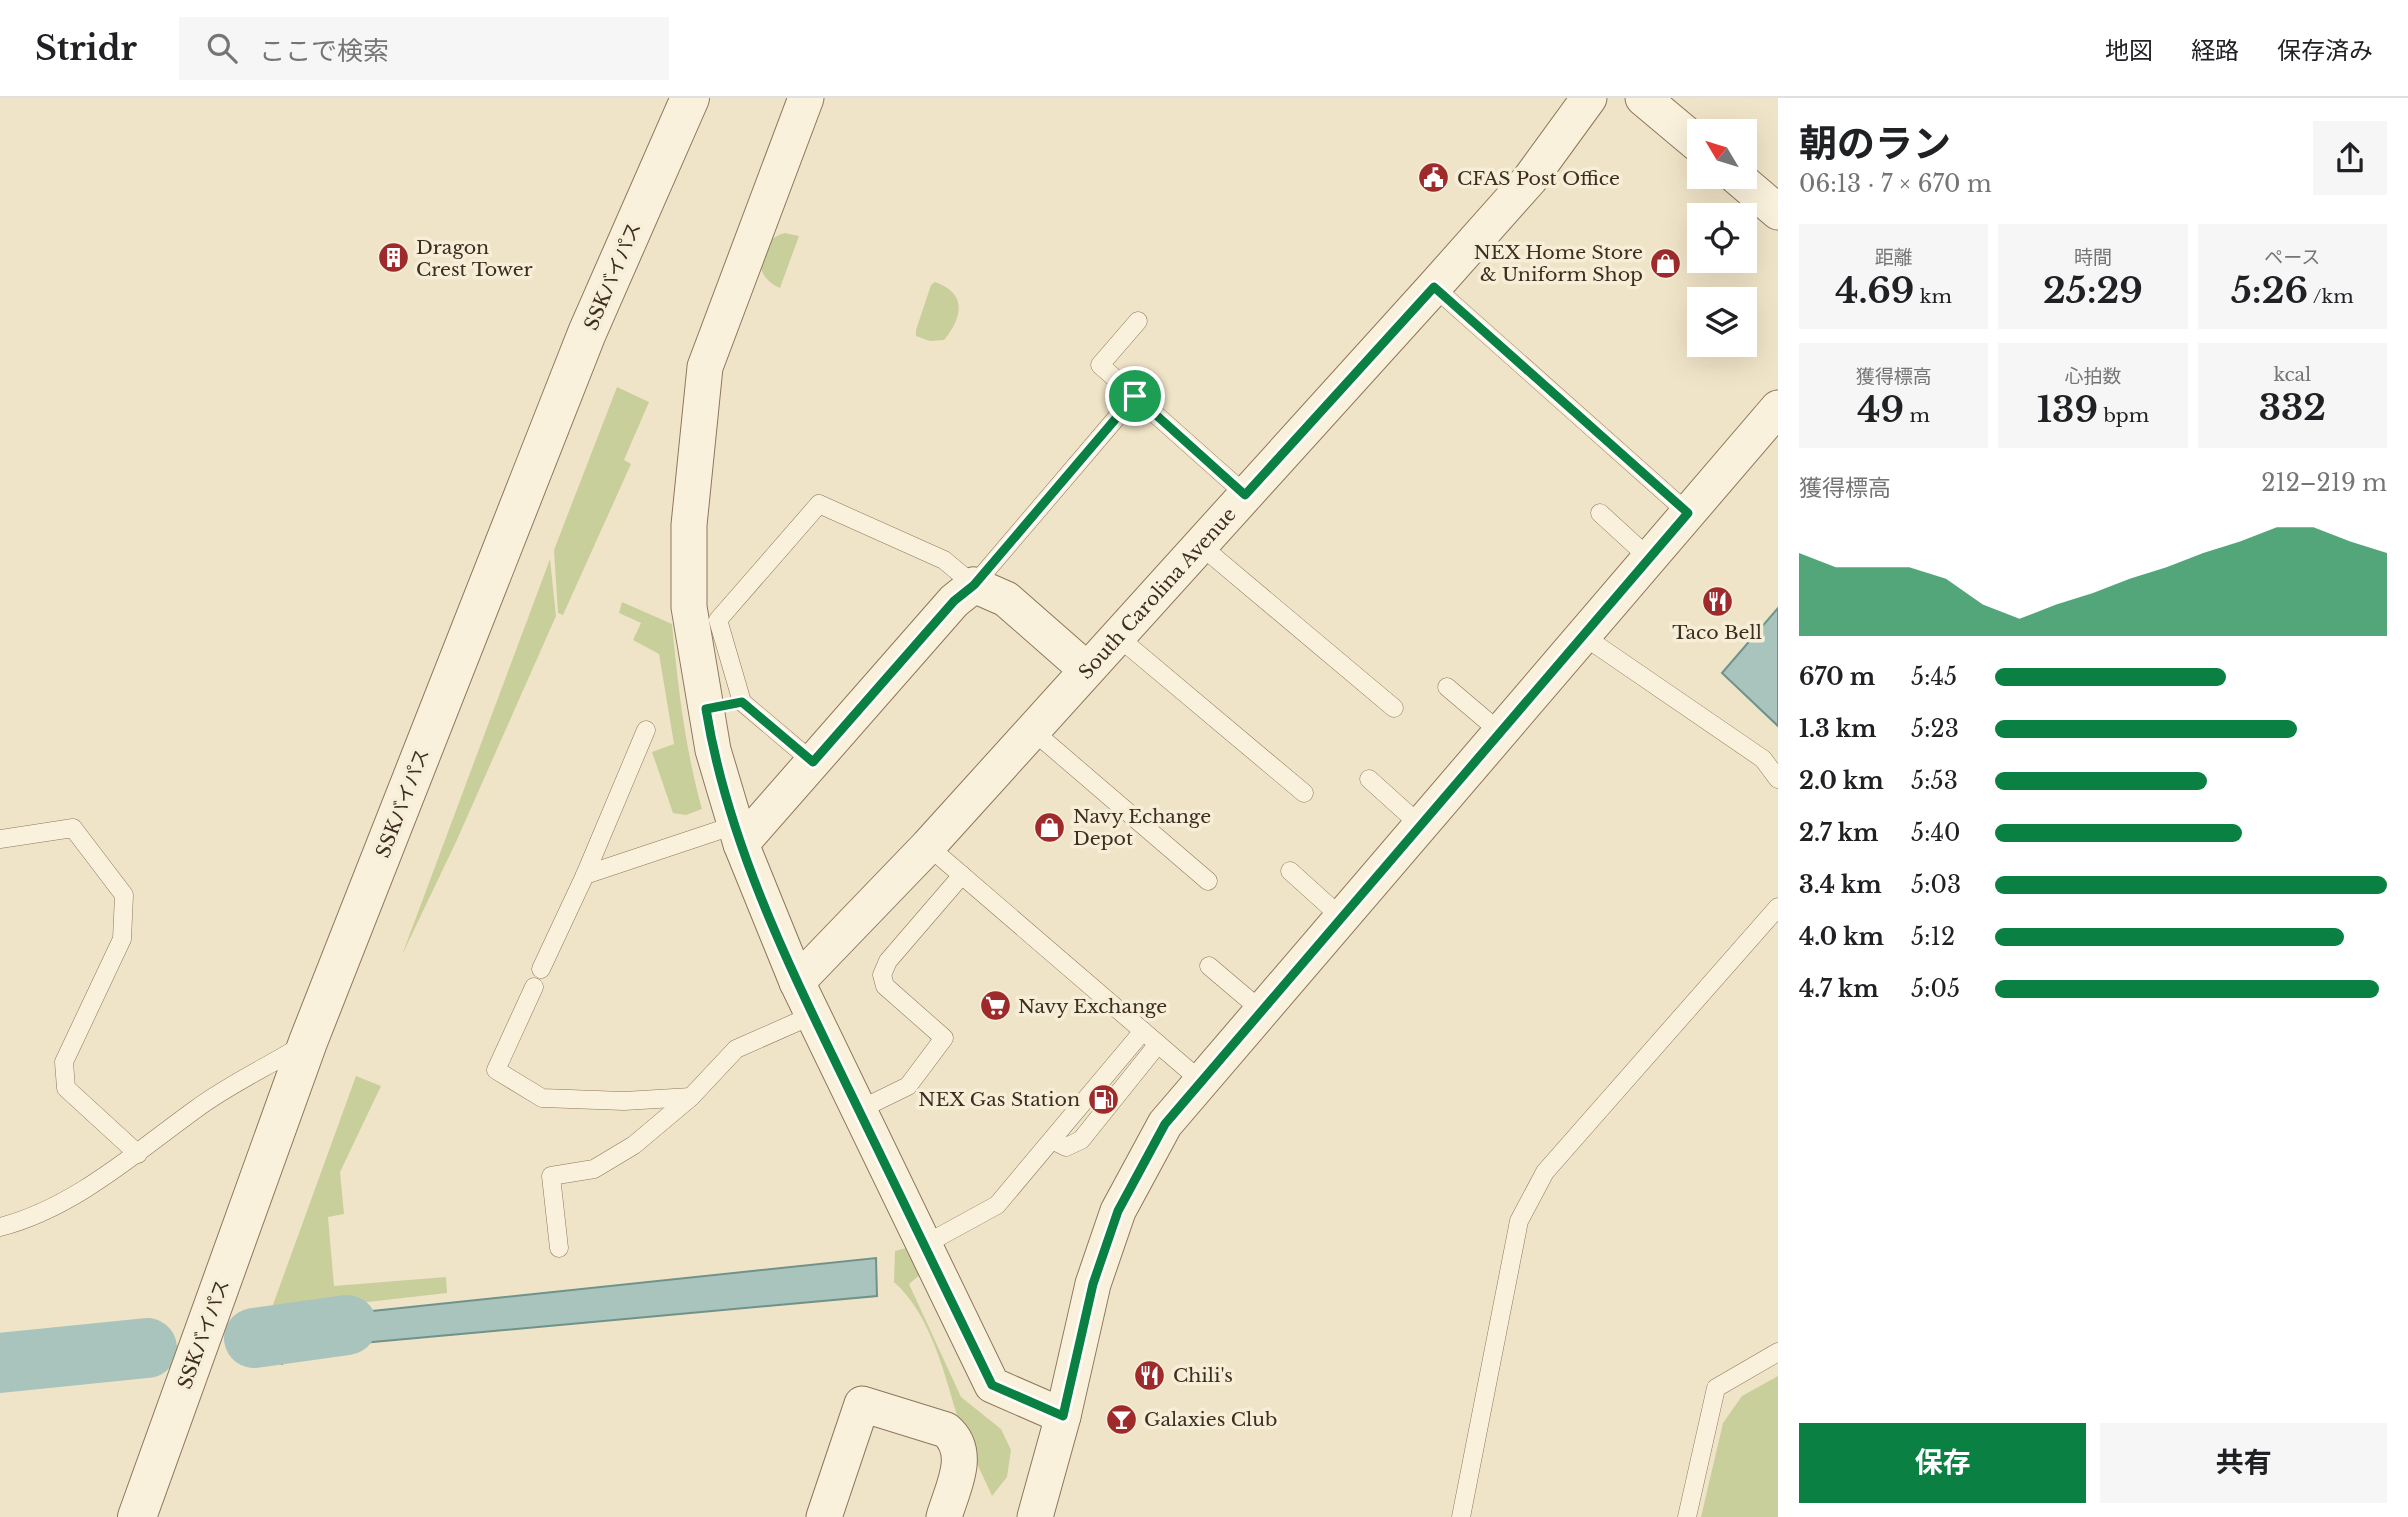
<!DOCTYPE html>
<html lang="ja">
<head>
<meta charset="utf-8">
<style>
	:root { --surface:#fff; --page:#f6f6f6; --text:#202124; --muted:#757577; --line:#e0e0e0; --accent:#0b8043 }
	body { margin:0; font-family:"Libre Baskerville","Noto Sans JP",serif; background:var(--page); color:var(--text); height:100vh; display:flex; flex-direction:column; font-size:26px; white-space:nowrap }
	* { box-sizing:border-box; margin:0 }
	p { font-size:23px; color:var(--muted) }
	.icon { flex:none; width:38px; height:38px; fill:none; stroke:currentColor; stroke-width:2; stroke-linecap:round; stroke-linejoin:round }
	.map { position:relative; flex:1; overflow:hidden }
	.panel { display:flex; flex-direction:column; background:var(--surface); width:630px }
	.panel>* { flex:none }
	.needle { width:46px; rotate:308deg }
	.controls { position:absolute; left:1687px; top:21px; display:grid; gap:14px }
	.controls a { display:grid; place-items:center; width:70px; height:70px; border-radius:0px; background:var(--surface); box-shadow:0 7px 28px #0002; font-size:35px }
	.pin { position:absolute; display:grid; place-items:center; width:60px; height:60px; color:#fff; margin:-30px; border:4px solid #fff; border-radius:50%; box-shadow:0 2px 7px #0007 }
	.round { display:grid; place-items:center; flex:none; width:74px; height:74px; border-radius:0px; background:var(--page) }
	.overview { display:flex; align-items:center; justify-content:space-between; height:119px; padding:0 21px }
	h1 { font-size:38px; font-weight:700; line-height:52px }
	.stats { display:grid; grid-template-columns:repeat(3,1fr); gap:10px; height:119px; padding:7px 21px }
	.stats div { display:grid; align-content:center; border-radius:0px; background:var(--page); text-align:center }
	.stats b { font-size:35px; font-weight:700 }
	.stats small { font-size:19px; font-weight:400 }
	.stats p { font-size:19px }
	.chart { height:196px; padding:14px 21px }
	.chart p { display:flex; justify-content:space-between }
	.chart svg { width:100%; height:126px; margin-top:7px; fill:var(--accent); opacity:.7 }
	.primary-button { display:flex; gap:14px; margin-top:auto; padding:14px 21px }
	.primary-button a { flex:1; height:80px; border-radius:0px; background:var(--accent); color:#fff; font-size:28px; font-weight:700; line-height:80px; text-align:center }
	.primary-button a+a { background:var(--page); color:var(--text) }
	ul { padding:0 21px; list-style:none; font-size:23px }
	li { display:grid; grid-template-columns:112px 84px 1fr; align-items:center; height:52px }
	li i { height:18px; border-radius:9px; background:var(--accent) }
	header { display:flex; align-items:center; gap:42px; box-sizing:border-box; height:98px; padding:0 35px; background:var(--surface); border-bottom:2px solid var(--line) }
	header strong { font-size:33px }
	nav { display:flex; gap:38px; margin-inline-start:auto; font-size:24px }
	.search { width:490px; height:63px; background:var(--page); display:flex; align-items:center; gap:18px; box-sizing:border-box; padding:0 24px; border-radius:0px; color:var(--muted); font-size:26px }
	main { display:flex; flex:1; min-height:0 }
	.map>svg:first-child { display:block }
	.green { fill:#c9cf9b }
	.water { fill:#a9c4bc; stroke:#6f938a; stroke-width:2 }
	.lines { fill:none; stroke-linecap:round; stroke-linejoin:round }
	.river { stroke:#a9c4bc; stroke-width:60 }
	.service-casing { stroke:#8d765c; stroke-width:19 }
	.minor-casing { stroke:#8d765c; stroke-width:37 }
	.tertiary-casing { stroke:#8d765c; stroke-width:40 }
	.service { stroke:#faf1dc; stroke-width:18 }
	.minor { stroke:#faf1dc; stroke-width:35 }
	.tertiary { stroke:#faf1dc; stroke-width:38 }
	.route-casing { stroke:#fff; stroke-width:14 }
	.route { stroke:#0b8043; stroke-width:9 }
	.labels { text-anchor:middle; stroke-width:7; stroke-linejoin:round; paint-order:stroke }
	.poi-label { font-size:19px; fill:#3d2e20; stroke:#f7eed8; text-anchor:start }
	.street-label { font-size:19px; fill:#3d2e20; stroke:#f7eed8 }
</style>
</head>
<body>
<header>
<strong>Stridr</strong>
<div class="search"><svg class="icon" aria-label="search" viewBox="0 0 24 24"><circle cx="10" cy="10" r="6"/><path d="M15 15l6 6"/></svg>ここで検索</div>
<nav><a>地図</a><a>経路</a><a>保存済み</a></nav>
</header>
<main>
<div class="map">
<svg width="1778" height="1419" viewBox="0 0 1778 1419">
	<rect width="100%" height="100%" fill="#f0e4c8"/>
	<g class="green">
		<path d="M785 135 799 138 780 190C750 177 755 143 785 135Z"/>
		<path d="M935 184C967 195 963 219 944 242L930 243 916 238V232L931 187Z"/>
		<path d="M617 289 649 304 624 362 631 366 563 517 558 515 554 452Z"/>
		<path d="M550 461 556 518 456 744 402 857Z"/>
		<path d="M622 504 672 526C678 589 685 650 702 711L686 717 673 715 652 654 674 646 659 556 633 542 641 525 619 515Z"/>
		<path d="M356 978 381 988 340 1074 344 1116 328 1119 334 1188 446 1179 447 1195 270 1215Z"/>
		<path d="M910 1149 921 1176 909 1186 961 1299 1001 1331 1011 1352 1007 1379 992 1398C980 1371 965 1342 956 1314 943 1270 929 1215 894 1184L895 1153Z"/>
		<path d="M1778 1278V1419H1701L1723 1325 1742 1298Z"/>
	</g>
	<g class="water">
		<path d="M1778 510V628L1722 575Z"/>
		<path d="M876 1160 877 1198 307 1250 282 1266 265 1259 263 1251 268 1224Z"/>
	</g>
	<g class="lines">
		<g class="river">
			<path d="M254 1240 347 1227"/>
			<path d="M0 1265 147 1250"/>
		</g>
		<defs>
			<g id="service">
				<path d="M1434 189 1688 415"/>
				<path d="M1138 223 1100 267 1245 396"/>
				<path d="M1600 415 1649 460"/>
				<path d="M1200 447 1394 610"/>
				<path d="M1582 537 1763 661 1778 681"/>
				<path d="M1117 538 1304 695"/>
				<path d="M1447 589 1500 634"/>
				<path d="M1032 632 1208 783"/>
				<path d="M813 664 742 604 718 522 819 406 944 462 974 487 1135 298"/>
				<path d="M1369 681 1420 727"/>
				<path d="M0 741 73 730 124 797 122 841 64 964 66 990 138 1056"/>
				<path d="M928 748 1201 983"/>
				<path d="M1290 773 1341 819"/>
				<path d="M585 777 646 632"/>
				<path d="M1209 868 1262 913"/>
				<path d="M541 871 585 777 735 727"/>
				<path d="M534 889 496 972 542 1000 624 1003 691 999"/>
				<path d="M859 1012 908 988 944 940 885 888 882 877 888 863 962 777"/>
				<path d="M1054 1043 1066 1049 1081 1042 1158 946"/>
				<path d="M0 1129C74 1110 135 1055 196 1011 228 987 267 969 301 948"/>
				<path d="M924 1147 997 1107 1143 933"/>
				<path d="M559 1150 551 1078 594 1071 634 1047 691 999 736 951 813 917"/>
				<path d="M1461 1419 1519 1123 1545 1074 1778 809"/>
				<path d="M1687 1419 1716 1290 1778 1254"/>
			</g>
			<g id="minor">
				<path d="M806 0 705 269 689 427V509L713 652 741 746 797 884 992 1287 1063 1318"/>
				<path d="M1643 0 1699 47"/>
				<path d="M1737 79 1778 114"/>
				<path d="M741 746 954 503 974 487 1006 501 1087 572"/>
				<path id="s1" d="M797 884 928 748 1434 189 1530 81 1589 0"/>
				<path d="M824 1419 862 1306 946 1332C973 1355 952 1391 944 1419"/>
				<path d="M1035 1419 1063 1318 1093 1186 1118 1113 1165 1026 1778 310"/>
			</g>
			<path id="tertiary" d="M137 1419 308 944 587 235 690 0"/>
		</defs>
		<use href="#service" class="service-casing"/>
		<use href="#minor" class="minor-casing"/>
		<use href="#tertiary" class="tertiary-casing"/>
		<use href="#service" class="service"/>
		<use href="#minor" class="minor"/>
		<use href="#tertiary" class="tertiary"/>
	</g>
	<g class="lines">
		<defs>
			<path id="route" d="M1434 189 1688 415 1165 1026 1118 1113 1093 1186 1063 1318 992 1287C945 1190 898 1093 851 996 792 874 728 747 706 611L742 604 813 664 954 503 974 487 1135 298 1245 397Z"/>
		</defs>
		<use href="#route" class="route-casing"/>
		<use href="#route" class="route"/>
	</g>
	<defs>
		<symbol id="civic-disc" viewBox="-11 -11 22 22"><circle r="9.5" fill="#9e2a2b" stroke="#f7eed8"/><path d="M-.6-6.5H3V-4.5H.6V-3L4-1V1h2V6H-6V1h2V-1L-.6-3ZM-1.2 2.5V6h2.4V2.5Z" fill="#fff"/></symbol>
		<symbol id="building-disc" viewBox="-11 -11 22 22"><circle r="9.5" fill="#9e2a2b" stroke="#f7eed8"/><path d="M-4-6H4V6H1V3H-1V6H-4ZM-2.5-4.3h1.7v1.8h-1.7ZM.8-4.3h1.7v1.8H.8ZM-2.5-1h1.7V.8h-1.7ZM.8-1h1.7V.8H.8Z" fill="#fff"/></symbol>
		<symbol id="shop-disc" viewBox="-11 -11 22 22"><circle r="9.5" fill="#9e2a2b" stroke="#f7eed8"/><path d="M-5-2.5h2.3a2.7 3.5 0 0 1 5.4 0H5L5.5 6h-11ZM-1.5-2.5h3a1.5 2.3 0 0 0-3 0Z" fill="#fff"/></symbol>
		<symbol id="restaurant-disc" viewBox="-11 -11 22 22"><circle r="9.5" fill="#9e2a2b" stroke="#f7eed8"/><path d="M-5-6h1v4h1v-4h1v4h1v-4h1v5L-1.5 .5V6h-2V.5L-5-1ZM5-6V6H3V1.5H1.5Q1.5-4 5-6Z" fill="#fff"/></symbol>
		<symbol id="supermarket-disc" viewBox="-11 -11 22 22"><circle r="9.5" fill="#9e2a2b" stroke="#f7eed8"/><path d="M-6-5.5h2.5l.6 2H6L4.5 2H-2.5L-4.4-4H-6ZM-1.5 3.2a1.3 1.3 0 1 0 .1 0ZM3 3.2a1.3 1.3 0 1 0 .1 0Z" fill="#fff"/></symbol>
		<symbol id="fuel-disc" viewBox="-11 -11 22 22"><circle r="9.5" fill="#9e2a2b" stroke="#f7eed8"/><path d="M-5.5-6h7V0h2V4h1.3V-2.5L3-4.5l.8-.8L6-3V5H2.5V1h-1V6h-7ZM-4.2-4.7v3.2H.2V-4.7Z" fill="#fff"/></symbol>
		<symbol id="bar-disc" viewBox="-11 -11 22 22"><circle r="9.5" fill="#9e2a2b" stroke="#f7eed8"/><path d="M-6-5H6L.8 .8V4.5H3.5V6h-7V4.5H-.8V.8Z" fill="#fff"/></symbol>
	</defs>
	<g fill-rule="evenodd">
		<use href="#civic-disc" x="1416" y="62" width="35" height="35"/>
		<use href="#building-disc" x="376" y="142" width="35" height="35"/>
		<use href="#shop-disc" x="1648" y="148" width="35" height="35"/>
		<use href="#restaurant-disc" x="1700" y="486" width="35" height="35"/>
		<use href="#shop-disc" x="1032" y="712" width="35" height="35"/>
		<use href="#supermarket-disc" x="978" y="890" width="35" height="35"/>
		<use href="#fuel-disc" x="1086" y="984" width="35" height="35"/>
		<use href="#restaurant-disc" x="1132" y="1260" width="35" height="35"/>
		<use href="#bar-disc" x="1104" y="1304" width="35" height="35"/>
	</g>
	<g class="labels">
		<g class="poi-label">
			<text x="1457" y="87">CFAS Post Office</text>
			<text x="416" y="156">Dragon<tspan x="416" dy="22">Crest Tower</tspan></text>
			<text x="1643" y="161" text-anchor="end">NEX Home Store<tspan x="1643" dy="22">&amp; Uniform Shop</tspan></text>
			<text x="1717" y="541" text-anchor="middle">Taco Bell</text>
			<text x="1073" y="725">Navy Echange<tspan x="1073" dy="22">Depot</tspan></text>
			<text x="1018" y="915">Navy Exchange</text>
			<text x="1080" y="1008" text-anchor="end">NEX Gas Station</text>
			<text x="1173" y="1284">Chili's</text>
			<text x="1144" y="1328">Galaxies Club</text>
		</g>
		<g class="street-label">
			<text transform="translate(612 178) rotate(-67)" y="7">SSKバイパス</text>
			<text dy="7" stroke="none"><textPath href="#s1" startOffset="530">South Carolina Avenue</textPath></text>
			<text transform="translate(402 705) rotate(-69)" y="7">SSKバイパス</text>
			<text transform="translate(203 1236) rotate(-70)" y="7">SSKバイパス</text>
		</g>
	</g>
</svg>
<div class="controls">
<a><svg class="needle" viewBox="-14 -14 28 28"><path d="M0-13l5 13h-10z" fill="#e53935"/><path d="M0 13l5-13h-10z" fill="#757577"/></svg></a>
<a><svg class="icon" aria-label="locate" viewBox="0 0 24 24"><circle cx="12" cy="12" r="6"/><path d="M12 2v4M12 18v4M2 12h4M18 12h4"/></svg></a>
<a><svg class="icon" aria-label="layers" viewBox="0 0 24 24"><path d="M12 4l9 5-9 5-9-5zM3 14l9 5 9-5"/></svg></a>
</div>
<div class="pin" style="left:1135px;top:298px;background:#1e9e55"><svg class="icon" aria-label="arrive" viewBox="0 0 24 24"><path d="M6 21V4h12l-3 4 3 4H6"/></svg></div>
</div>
<section class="panel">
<div class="overview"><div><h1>朝のラン</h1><p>06:13 · 7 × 670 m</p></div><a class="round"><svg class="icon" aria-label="share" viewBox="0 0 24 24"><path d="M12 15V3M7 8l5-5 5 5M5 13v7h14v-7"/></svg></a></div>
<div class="stats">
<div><p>距離</p><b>4.69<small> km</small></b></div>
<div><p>時間</p><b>25:29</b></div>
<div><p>ペース</p><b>5:26<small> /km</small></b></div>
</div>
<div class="stats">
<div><p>獲得標高</p><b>49<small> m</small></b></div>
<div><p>心拍数</p><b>139<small> bpm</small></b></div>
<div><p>kcal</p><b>332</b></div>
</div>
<div class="chart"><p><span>獲得標高</span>212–219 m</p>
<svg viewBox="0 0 160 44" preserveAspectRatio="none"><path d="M0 44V15L10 20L20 20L30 20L40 24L50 33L60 38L70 33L80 29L90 24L100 20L110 15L120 11L130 6L140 6L150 11L160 15V44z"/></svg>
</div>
<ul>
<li><b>670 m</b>5:45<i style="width:59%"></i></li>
<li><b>1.3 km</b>5:23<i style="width:77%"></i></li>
<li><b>2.0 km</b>5:53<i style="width:54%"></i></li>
<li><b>2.7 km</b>5:40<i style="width:63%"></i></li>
<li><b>3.4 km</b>5:03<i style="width:100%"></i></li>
<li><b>4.0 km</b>5:12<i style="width:89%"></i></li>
<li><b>4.7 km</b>5:05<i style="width:98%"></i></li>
</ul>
<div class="primary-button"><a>保存</a><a>共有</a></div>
</section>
</main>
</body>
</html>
